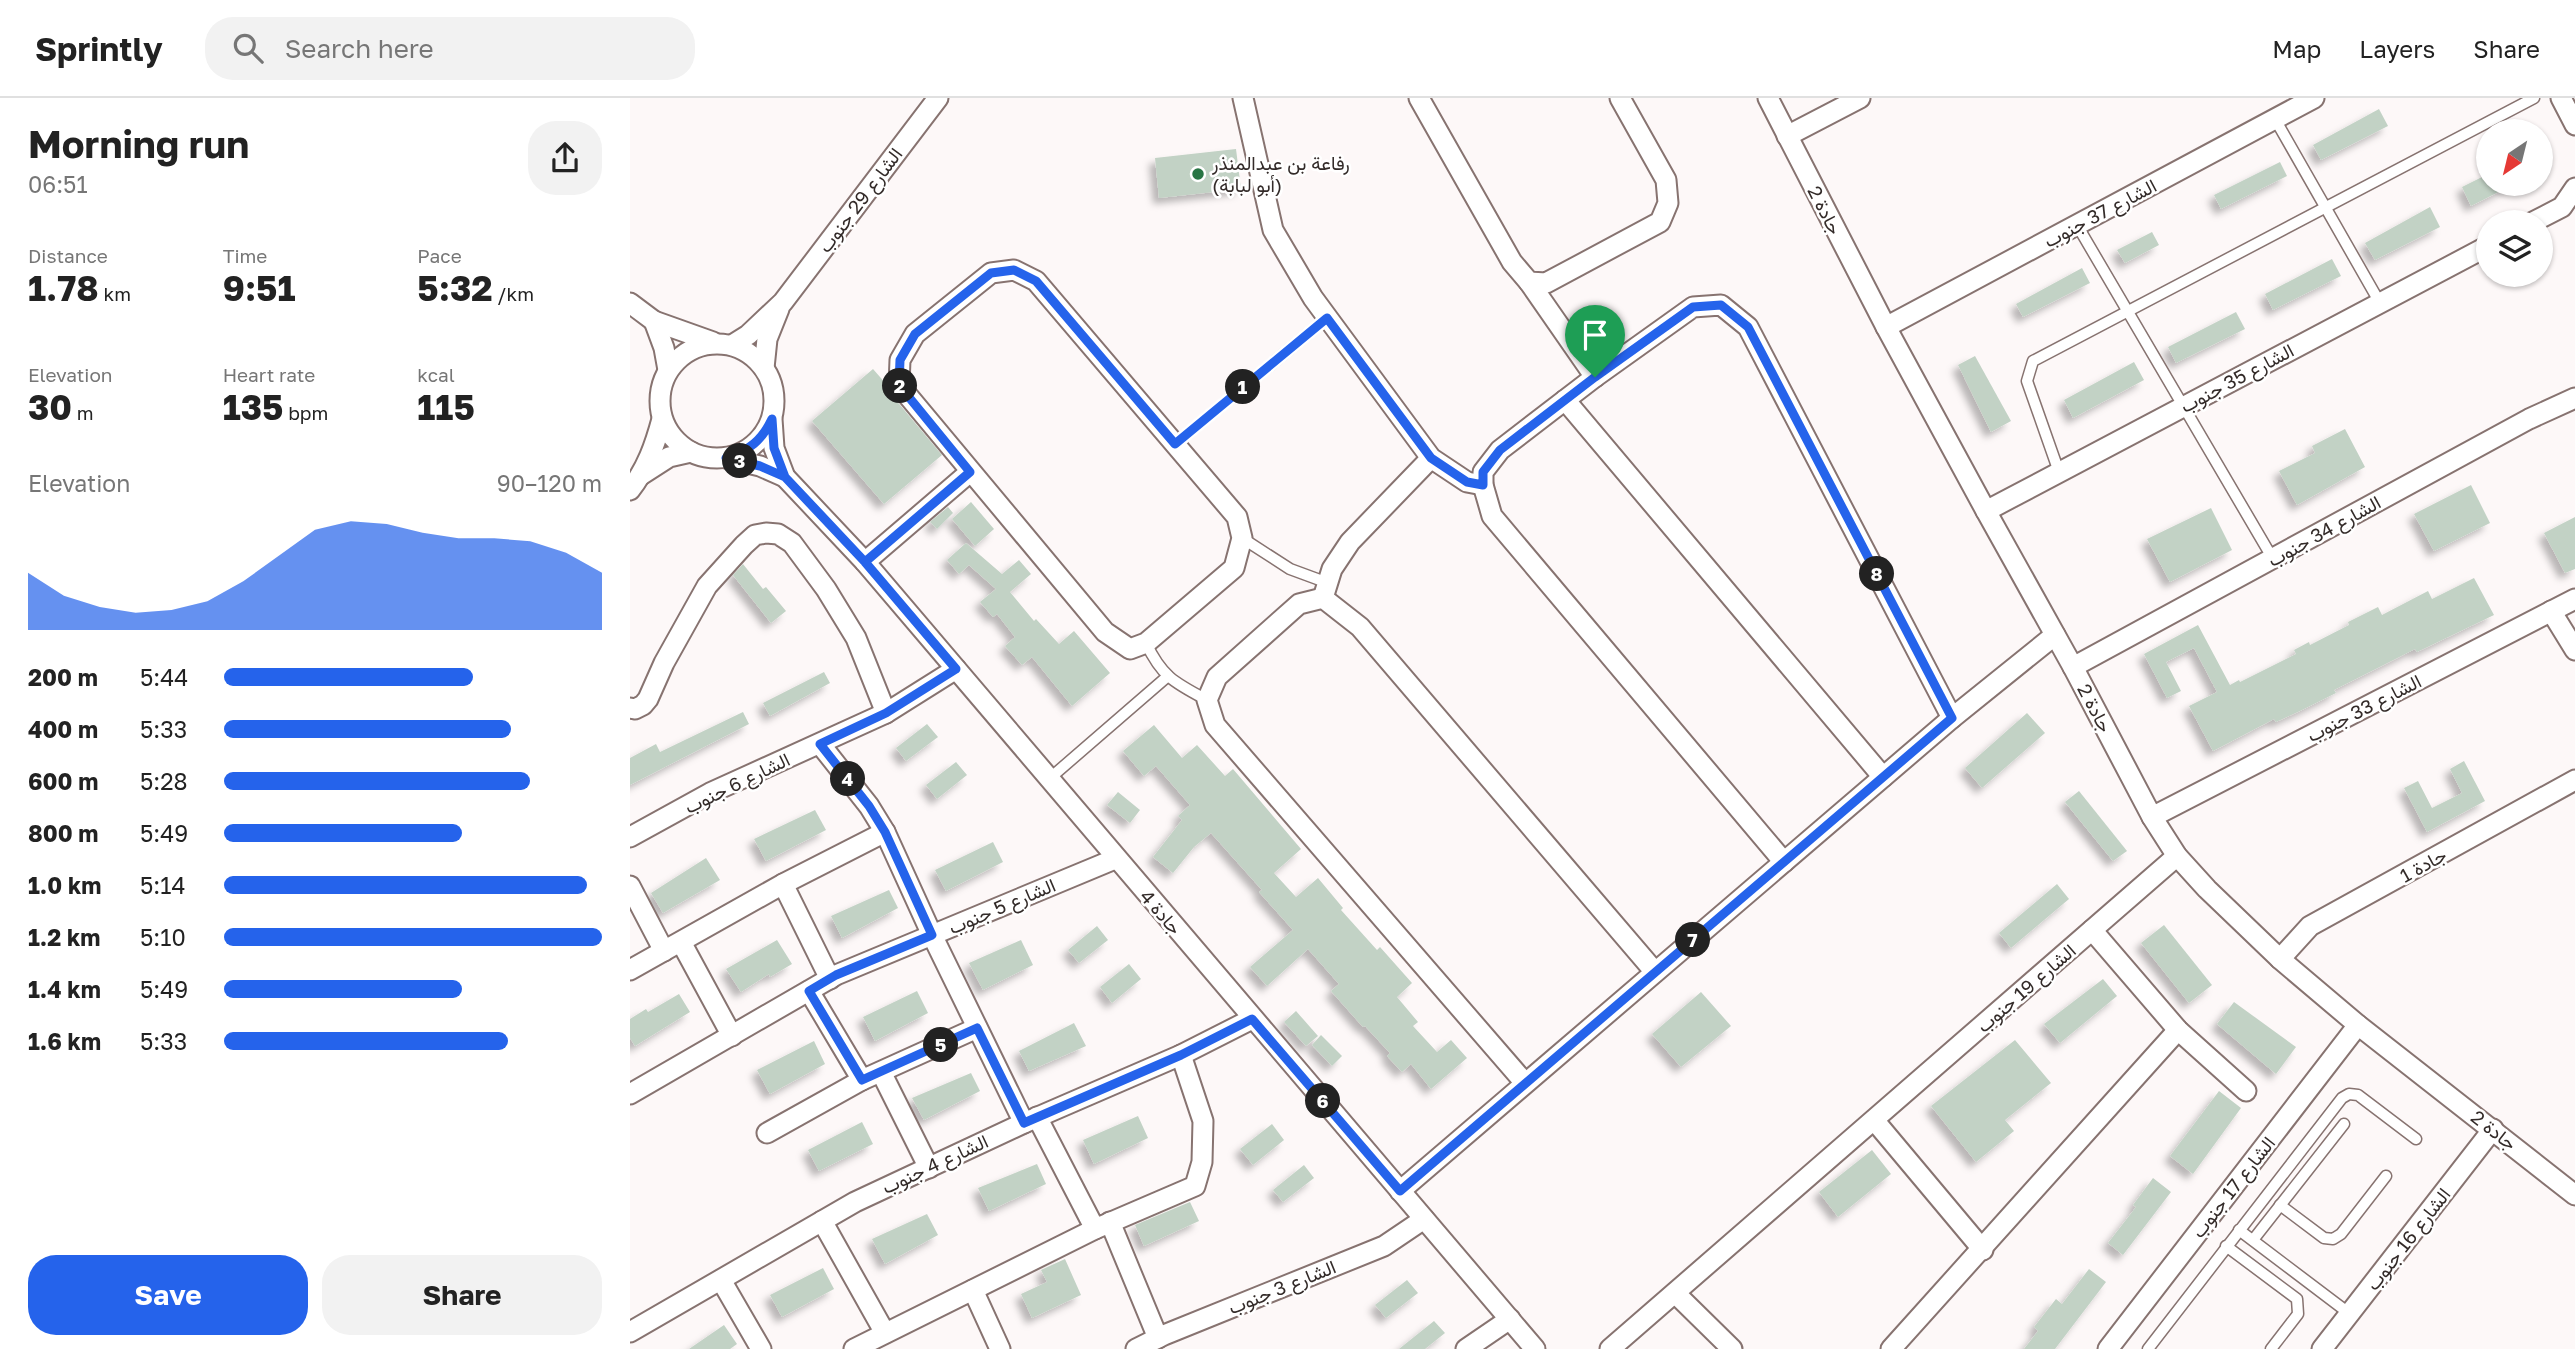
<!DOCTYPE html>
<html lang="en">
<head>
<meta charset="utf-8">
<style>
	:root { --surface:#fff; --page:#f2f2f2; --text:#222; --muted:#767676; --line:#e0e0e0; --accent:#2563eb }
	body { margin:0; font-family:"Golos Text",Vazirmatn,sans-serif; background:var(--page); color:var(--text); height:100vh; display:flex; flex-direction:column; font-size:26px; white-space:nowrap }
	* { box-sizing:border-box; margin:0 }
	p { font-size:23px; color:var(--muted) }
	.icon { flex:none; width:38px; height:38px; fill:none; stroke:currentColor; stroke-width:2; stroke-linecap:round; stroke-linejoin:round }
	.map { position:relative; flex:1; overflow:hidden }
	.sheet { display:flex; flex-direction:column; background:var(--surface); width:630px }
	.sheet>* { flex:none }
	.needle { width:46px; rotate:215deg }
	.tools { position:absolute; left:1846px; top:21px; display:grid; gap:14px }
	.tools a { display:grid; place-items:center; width:77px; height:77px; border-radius:50%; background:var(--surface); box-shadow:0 2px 5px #0004; font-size:35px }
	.pin { position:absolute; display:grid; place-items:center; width:60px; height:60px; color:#fff; margin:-72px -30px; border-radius:50% 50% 50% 0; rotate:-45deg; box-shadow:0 0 7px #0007 }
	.pin .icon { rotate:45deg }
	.km { position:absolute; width:35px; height:35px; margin:-18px; border-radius:50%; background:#222; color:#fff; font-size:19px; line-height:35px; text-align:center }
	.round { display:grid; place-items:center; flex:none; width:74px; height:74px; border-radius:28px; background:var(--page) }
	.head { display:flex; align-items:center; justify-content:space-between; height:119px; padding:0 28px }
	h1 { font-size:38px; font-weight:700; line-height:52px }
	.figures { display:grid; grid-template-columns:repeat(3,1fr); gap:10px; height:119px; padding:7px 28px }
	.figures div { display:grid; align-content:center }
	.figures b { font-size:35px; font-weight:700 }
	.figures small { font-size:19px; font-weight:400 }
	.figures p { font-size:19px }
	.chart { height:196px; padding:14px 28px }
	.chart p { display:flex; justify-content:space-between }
	.chart svg { width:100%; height:126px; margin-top:7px; fill:var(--accent); opacity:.7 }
	.action { display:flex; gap:14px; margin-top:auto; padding:14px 28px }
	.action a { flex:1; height:80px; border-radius:28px; background:var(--accent); color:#fff; font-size:28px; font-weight:700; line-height:80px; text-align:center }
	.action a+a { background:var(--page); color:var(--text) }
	ul { padding:0 28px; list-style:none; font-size:23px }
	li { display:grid; grid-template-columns:112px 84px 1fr; align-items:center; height:52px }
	li i { height:18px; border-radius:9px; background:var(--accent) }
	header { display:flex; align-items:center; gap:42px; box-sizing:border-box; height:98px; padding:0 35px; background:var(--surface); border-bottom:2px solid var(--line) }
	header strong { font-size:33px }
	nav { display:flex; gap:38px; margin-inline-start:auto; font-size:24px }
	.search { width:490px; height:63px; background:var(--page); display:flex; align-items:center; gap:18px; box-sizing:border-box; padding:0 24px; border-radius:28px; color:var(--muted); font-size:26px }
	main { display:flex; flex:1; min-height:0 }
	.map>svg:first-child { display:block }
	.building { fill:#c2d2c5; filter:url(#shadow) }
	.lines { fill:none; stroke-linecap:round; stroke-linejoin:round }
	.lane-casing { stroke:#877370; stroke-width:13 }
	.street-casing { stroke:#877370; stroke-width:23 }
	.lane { stroke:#fff; stroke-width:10 }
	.street { stroke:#fff; stroke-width:19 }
	.route-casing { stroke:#fff; stroke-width:14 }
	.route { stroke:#2563eb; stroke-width:9 }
	.poi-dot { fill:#287544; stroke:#fff; stroke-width:2.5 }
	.labels { text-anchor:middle; stroke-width:5; stroke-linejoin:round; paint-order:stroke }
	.poi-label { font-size:19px; fill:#332b29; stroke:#fff; text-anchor:start }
	.street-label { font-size:19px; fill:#332b29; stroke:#fff }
</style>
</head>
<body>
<header>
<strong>Sprintly</strong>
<div class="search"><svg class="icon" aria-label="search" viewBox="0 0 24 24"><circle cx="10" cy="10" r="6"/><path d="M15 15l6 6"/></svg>Search here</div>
<nav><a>Map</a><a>Layers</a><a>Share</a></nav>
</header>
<main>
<section class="sheet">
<div class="head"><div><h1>Morning run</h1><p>06:51</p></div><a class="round"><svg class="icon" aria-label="share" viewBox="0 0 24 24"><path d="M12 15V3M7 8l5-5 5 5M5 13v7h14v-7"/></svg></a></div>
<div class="figures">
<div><p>Distance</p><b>1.78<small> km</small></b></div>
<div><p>Time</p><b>9:51</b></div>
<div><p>Pace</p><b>5:32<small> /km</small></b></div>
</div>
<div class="figures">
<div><p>Elevation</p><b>30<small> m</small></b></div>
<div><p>Heart rate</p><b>135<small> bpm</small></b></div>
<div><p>kcal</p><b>115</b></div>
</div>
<div class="chart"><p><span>Elevation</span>90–120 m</p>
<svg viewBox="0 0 160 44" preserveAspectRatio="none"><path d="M0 44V24L10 32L20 36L30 38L40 37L50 34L60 27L70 18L80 9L90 6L100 7L110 10L120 12L130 12L140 13L150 17L160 24V44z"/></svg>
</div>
<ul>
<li><b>200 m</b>5:44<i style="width:66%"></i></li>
<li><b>400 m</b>5:33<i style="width:76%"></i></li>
<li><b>600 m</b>5:28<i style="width:81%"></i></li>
<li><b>800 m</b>5:49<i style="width:63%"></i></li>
<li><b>1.0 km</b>5:14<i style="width:96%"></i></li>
<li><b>1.2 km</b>5:10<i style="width:100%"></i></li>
<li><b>1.4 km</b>5:49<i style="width:63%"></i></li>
<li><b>1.6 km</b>5:33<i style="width:75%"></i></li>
</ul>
<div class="action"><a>Save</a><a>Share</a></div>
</section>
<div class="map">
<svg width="1945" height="1251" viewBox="0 0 1945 1251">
	<defs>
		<filter id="shadow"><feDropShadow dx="-6" dy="6" stdDeviation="3.5" flood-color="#0004"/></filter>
	</defs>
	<rect width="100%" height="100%" fill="#fdf8f8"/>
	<g class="building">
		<path d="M1749 11 1758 28 1691 62 1683 47Z"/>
		<path d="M606 51 611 91 529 100 525 60Z"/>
		<path d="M1650 64 1657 78 1591 111 1584 97Z"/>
		<path d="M1858 76V86H1884L1841 108 1832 89Z"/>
		<path d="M1800 109 1810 129 1745 162 1735 145Z"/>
		<path d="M1522 134 1529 147 1495 165 1487 152Z"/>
		<path d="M1702 161 1711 178 1643 212 1635 196Z"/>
		<path d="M1452 170 1460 185 1393 219 1386 206Z"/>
		<path d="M1606 214 1615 231 1546 265 1538 249Z"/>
		<path d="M1345 258 1381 323 1361 334 1328 267Z"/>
		<path d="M1504 264 1514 282 1443 320 1434 302Z"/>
		<path d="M243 271 257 287 260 295 312 357 254 406 182 323Z"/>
		<path d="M1715 331 1735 369 1667 407 1649 373 1685 355 1682 348Z"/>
		<path d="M1841 387 1860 425 1804 453 1784 416Z"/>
		<path d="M341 404 364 431 345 448 322 421Z"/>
		<path d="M318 409 323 415 307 431 300 424Z"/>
		<path d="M1581 410 1602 452 1540 484 1517 441Z"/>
		<path d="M1945 419V471L1935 475 1914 435Z"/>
		<path d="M336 445 372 476 389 462 401 476 380 494 404 523 406 521 429 546 444 533 480 575 442 608 402 559 392 567 375 548 385 539 367 516 363 519 350 504 366 491 339 467 329 476 317 462Z"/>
		<path d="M113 466 133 491 136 489 156 513 141 525 103 477Z"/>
		<path d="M1844 480 1864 517 1787 554 1785 551 1704 592 1706 595 1674 611 1646 624 1644 621 1583 653 1559 608 1587 594 1564 550 1536 564 1551 593 1537 600 1514 556 1568 527 1600 587 1609 582 1610 584 1666 556 1664 552 1679 544 1680 547 1719 527 1718 524 1748 509 1752 517 1798 493 1802 501Z"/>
		<path d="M194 574 200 585 140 618 133 605Z"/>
		<path d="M113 614 119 626 0 687V660L26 646 30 654Z"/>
		<path d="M1397 615 1415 635 1352 690 1335 670Z"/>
		<path d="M297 626 308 639 276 663 266 650Z"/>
		<path d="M524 627 552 660 567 647 595 678 603 671 671 751 644 775 666 799 688 780 713 810 711 812 747 852 750 849 782 885 767 899 788 924 783 928 807 954 821 942 837 960 801 991 781 966 772 974 757 958 760 955 735 928 733 929 701 893 709 886 678 851 637 888 620 869 663 832 629 794 632 792 581 735 564 749 543 775 523 759 552 722 548 718 560 707 526 668 514 678 493 653Z"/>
		<path d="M1834 663 1855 703 1797 734 1774 690 1788 683 1802 710 1832 695 1820 671Z"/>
		<path d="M326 664 337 677 307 701 296 687Z"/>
		<path d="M1449 693 1497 753 1483 763 1435 704Z"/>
		<path d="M488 694 510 712 500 725 477 707Z"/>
		<path d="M185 712 196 732 136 763 124 741Z"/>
		<path d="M363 744 373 764 316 793 305 772Z"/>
		<path d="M76 760 90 782 33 815 21 795Z"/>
		<path d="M1427 786 1439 801 1381 850 1369 835Z"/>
		<path d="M259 792 268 810 212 840 201 818Z"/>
		<path d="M1534 827 1582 887 1559 905 1511 845Z"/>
		<path d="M467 828 478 842 449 865 438 852Z"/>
		<path d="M147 842 162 866 140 879 139 876 111 894 96 871Z"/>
		<path d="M391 842 403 867 353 892 339 865Z"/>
		<path d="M499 866 511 881 482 905 470 889Z"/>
		<path d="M1473 881 1487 898 1430 945 1414 926Z"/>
		<path d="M287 893 298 915 245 943 233 919Z"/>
		<path d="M1071 894 1101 928 1051 969 1022 936Z"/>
		<path d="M49 896 60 914 5 948 0 940V921L16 911 18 914Z"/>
		<path d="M1604 904 1666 949 1646 976 1587 926Z"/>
		<path d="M666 913 688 938 676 948 654 924Z"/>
		<path d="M444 925 456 948 399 973 389 953Z"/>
		<path d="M691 937 712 958 702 968 682 947Z"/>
		<path d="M1385 942 1421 985 1375 1022 1384 1033 1346 1064 1301 1008Z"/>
		<path d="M184 943 195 966 140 996 127 972Z"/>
		<path d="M341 975 350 993 294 1022 282 1000Z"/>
		<path d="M1589 993 1611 1010 1563 1076 1540 1058Z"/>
		<path d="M508 1018 518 1040 464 1066 453 1042Z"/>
		<path d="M232 1024 243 1046 189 1073 178 1052Z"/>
		<path d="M642 1026 654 1042 623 1067 610 1051Z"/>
		<path d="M1242 1052 1261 1076 1208 1119 1189 1094Z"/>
		<path d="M407 1066 416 1086 359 1113 348 1090Z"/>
		<path d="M674 1067 684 1080 653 1104 643 1092Z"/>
		<path d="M1523 1080 1541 1094 1493 1157 1478 1145 1506 1109 1503 1107Z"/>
		<path d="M560 1104 569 1123 514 1148 505 1127Z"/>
		<path d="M297 1116 308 1137 255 1166 242 1141Z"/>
		<path d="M435 1161 451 1197 402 1220 391 1196 417 1184 411 1172Z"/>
		<path d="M193 1170 204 1191 152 1219 140 1197Z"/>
		<path d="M1459 1171 1476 1184 1425 1251H1394L1408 1233 1404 1229 1426 1201 1432 1206Z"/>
		<path d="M777 1182 788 1195 756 1220 745 1207Z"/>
		<path d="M804 1223 815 1235 795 1251H769Z"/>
		<path d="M94 1227 107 1246 100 1251H59Z"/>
	</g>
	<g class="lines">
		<defs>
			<g id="lane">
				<path d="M1645 21 1750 205"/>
				<path d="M1447 127 1643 461"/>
				<path d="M545 346 697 220"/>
				<path d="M1429 374 1397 283 1403 263 1904 0"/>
				<path d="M612 440 660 471 698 485"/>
				<path d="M516 545C532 579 545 585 577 602"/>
				<path d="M419 681 538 578"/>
				<path d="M1650 1107 1694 1140 1703 1141 1711 1136 1756 1078"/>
				<path d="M1609 1132 1720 1216"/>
				<path d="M1623 1142 1714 1026"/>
				<path d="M1596 1148 1667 1201 1668 1216 1641 1251"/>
				<path d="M1518 1251 1712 1000 1719 996 1728 997 1786 1041"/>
			</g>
			<g id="street">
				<path d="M613 0 643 132 683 200 801 360 837 384 853 387"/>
				<path d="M789 0 882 164 899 184 916 185 1030 124 1038 105 1036 82 990 0"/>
				<path d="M1138 0 1256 229 1356 413 1443 569 1522 719 1547 758 1577 791 1650 861 1728 927 1945 1097"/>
				<path d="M1931 0 1945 27"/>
				<path d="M1157 38 1230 0"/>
				<path d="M1903 124 1932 109 1945 90"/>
				<path d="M384 172 406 183 607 419 612 440 604 470 516 545 500 551 475 534 269 287 270 262 285 236 361 175Z"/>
				<path d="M899 184 965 279"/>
				<path d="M0 205 24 223 83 244"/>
				<path d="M24 223 34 250 38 272"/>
				<path d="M1256 229 1684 0"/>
				<circle cx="87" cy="303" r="57"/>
				<path d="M102 247 118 237 153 204 308 0"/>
				<path d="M134 270 137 241 149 211"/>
				<path d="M935 302 1253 679"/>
				<path d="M142 321 144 350 155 379 235 464 905 1251"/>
				<path d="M96 360 130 368 155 379"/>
				<path d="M11 377 39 359 61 354"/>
				<path d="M0 392C17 370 25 347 32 321"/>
				<path d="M1356 413 1858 148"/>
				<path d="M235 464 340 374"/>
				<path d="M693 500 702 471 720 444 801 360"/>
				<path d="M1921 513 1945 552"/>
				<path d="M1443 569 1899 321 1945 300"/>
				<path d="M0 610 5 611 13 607 18 601 34 565 77 488 114 447 125 437 136 435 148 436 162 445 196 491 226 540 256 615"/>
				<path d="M190 646 239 708 255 734 302 837 394 1025"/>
				<path d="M1522 719 1945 501"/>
				<path d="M0 739 80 695 256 615 326 571"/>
				<path d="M1154 764 862 418 853 387V374L870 352 965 279 1063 209 1091 207 1118 229 1322 620"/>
				<path d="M153 786 200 881"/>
				<path d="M0 788 34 853"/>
				<path d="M1462 832 1548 932 1616 993"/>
				<path d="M51 844 102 938"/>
				<path d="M1650 861 1680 828 1945 682"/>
				<path d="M0 872 153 786 255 734"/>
				<path d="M179 893 232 982 347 930"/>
				<path d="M251 974 299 1070"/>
				<path d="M895 985 585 627 577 602 587 579 669 506 693 500 730 529 1025 874"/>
				<path d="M0 996 206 877 485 761"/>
				<path d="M407 1019 465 1131 565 1088 572 1064 573 1023 551 957"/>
				<path d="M1244 1022 1353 1152"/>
				<path d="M137 1035 232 982"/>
				<path d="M770 1093 1322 620 1425 537"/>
				<path d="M192 1123 255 1235"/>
				<path d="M480 1124 528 1240"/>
				<path d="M91 1182 131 1251"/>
				<path d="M343 1192 370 1251"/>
				<path d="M1045 1195 1102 1251"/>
				<path d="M0 1234 225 1104 394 1025 551 957 622 921"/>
				<path d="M224 1251 465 1131"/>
				<path d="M506 1251 534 1237 754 1148 794 1121"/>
				<path d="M836 1251 880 1221"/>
				<path d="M980 1251 1547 758"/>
				<path d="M1261 1251 1548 932"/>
				<path d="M1478 1251 1728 927"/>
				<path d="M1692 1251 1863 1031"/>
			</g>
		</defs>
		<use href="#lane" class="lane-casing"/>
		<use href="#street" class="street-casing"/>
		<use href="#lane" class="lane"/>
		<use href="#street" class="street"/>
	</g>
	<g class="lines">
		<defs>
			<path id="route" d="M965 279 870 352 853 374V387L837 384 801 360 697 220 545 346 406 183 384 172 361 175 285 236 270 262 269 287 340 374 235 464 155 379 144 350 142 321C132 342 119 353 96 360L130 368 155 379 235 464 326 571 256 615 190 646 239 708 255 734 302 837 206 877 179 893 232 982 347 930 394 1025 551 957 622 921 770 1093 1322 620 1118 229 1091 207 1063 209 965 279"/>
		</defs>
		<use href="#route" class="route-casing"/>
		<use href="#route" class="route"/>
	</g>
	<circle class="poi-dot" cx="568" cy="76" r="7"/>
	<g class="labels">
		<g class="poi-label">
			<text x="582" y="72">رفاعة بن عبدالمنذر<tspan x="582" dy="22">(أبو لبابة)</tspan></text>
		</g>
		<g class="street-label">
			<text transform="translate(230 102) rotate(-53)" y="7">الشارع 29 جنوب</text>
			<text transform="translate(1195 112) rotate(63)" y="7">جادة 2</text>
			<text transform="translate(1470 115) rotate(-28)" y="7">الشارع 37 جنوب</text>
			<text transform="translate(1607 280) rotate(-28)" y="7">الشارع 35 جنوب</text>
			<text transform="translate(1694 433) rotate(-29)" y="7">الشارع 34 جنوب</text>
			<text transform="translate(1465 610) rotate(62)" y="7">جادة 2</text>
			<text transform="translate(1734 610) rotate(-27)" y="7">الشارع 33 جنوب</text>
			<text transform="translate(107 685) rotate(-26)" y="7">الشارع 6 جنوب</text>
			<text transform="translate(1793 767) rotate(-29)" y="7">جادة 1</text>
			<text transform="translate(372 808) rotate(-23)" y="7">الشارع 5 جنوب</text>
			<text transform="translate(531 814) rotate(49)" y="7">جادة 4</text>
			<text transform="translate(1396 890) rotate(-41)" y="7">الشارع 19 جنوب</text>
			<text transform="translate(1864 1032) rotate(38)" y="7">جادة 2</text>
			<text transform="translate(305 1066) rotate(-25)" y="7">الشارع 4 جنوب</text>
			<text transform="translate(1603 1089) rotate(-52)" y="7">الشارع 17 جنوب</text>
			<text transform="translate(1778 1141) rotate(-52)" y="7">الشارع 16 جنوب</text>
			<text transform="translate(652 1189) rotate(-22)" y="7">الشارع 3 جنوب</text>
		</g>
	</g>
</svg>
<div class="tools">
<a><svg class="needle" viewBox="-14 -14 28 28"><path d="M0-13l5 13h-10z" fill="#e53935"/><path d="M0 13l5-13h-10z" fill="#767676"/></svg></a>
<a><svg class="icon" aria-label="layers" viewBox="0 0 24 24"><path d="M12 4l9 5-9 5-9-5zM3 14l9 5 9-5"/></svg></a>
</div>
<div class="pin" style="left:965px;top:279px;background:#1e9e55"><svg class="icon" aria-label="arrive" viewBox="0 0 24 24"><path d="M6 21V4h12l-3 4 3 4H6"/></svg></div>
<b class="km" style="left:613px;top:289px">1</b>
<b class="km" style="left:270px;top:288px">2</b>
<b class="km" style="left:110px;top:363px">3</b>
<b class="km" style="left:218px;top:681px">4</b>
<b class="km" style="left:311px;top:947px">5</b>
<b class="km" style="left:693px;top:1003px">6</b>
<b class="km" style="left:1063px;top:842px">7</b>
<b class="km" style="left:1247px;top:476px">8</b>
</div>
</main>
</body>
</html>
